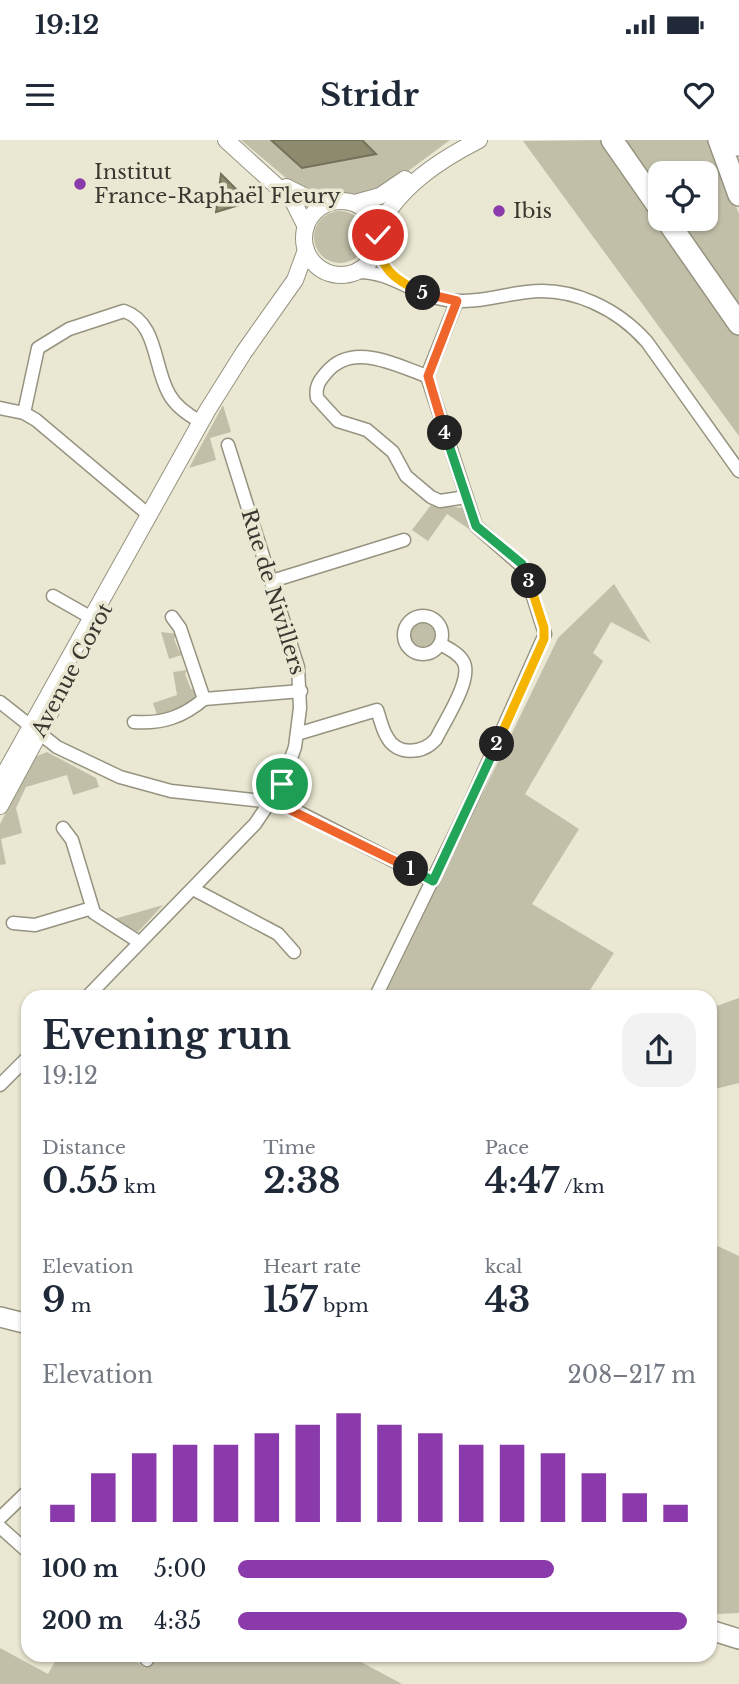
<!DOCTYPE html>
<html lang="en">
<head>
<meta charset="utf-8">
<style>
	:root { --surface:#fff; --page:#f2f2f3; --text:#1f2937; --muted:#747a83; --accent:#8a3aaa }
	body { margin:0; font-family:"Libre Baskerville",serif; background:var(--page); color:var(--text); height:100vh; display:flex; flex-direction:column; font-size:26px; white-space:nowrap }
	* { box-sizing:border-box; margin:0 }
	p { font-size:23px; color:var(--muted) }
	.icon { flex:none; width:38px; height:38px; fill:none; stroke:currentColor; stroke-width:2; stroke-linecap:round; stroke-linejoin:round }
	.map { position:relative; flex:1; overflow:hidden }
	.side { position:absolute; left:21px; top:850px; width:696px; height:672px; display:flex; flex-direction:column; background:var(--surface); border-radius:21px; box-shadow:0 2px 5px #0004 }
	.side>* { flex:none }
	.tools { position:absolute; left:648px; top:21px; display:grid; gap:14px }
	.tools a { display:grid; place-items:center; width:70px; height:70px; border-radius:14px; background:var(--surface); box-shadow:0 2px 5px #0004; font-size:35px }
	.pin { position:absolute; display:grid; place-items:center; width:60px; height:60px; color:#fff; margin:-30px; border:4px solid #fff; border-radius:50%; box-shadow:0 2px 7px #0007 }
	.km { position:absolute; width:35px; height:35px; margin:-18px; border-radius:50%; background:#222; color:#fff; font-size:19px; line-height:35px; text-align:center }
	.round { display:grid; place-items:center; flex:none; width:74px; height:74px; border-radius:21px; background:var(--page) }
	.overview { display:flex; align-items:center; justify-content:space-between; height:119px; padding:0 21px }
	h1 { font-size:38px; font-weight:700; line-height:52px }
	.stats { display:grid; grid-template-columns:repeat(3,1fr); gap:10px; height:119px; padding:7px 21px }
	.stats div { display:grid; align-content:center }
	.stats b { font-size:35px; font-weight:700 }
	.stats small { font-size:19px; font-weight:400 }
	.stats p { font-size:19px }
	.chart { height:196px; padding:14px 21px }
	.chart p { display:flex; justify-content:space-between }
	.chart svg { width:100%; height:126px; margin-top:7px; stroke:var(--accent); stroke-width:6 }
	ul { padding:0 21px; list-style:none; font-size:23px }
	li { display:grid; grid-template-columns:112px 84px 1fr; align-items:center; height:52px }
	li i { height:18px; border-radius:9px; background:var(--accent) }
	.status { display:flex; justify-content:space-between; align-items:center; height:49px; padding:0 35px; background:var(--surface); direction:ltr }
	.status svg { height:19px; fill:currentColor }
	header { display:flex; justify-content:space-between; align-items:center; height:91px; padding:0 21px; background:var(--surface); font-size:32px; font-weight:700 }
	.map>svg:first-child { display:block }
	.green { fill:#c2bfa9 }
	.water { fill:#8e8a6e; stroke:#74715b; stroke-width:2 }
	.lines { fill:none; stroke-linecap:round; stroke-linejoin:round }
	.minor-casing { stroke:#969380; stroke-width:15 }
	.tertiary-casing { stroke:#969380; stroke-width:18 }
	.secondary-casing { stroke:#969380; stroke-width:22 }
	.primary-casing { stroke:#969380; stroke-width:24 }
	.minor { stroke:#fff; stroke-width:12 }
	.tertiary { stroke:#fff; stroke-width:16 }
	.secondary { stroke:#fff; stroke-width:19 }
	.primary { stroke:#fff; stroke-width:21 }
	.split-1-casing { stroke:#fff; stroke-width:14 }
	.split-2-casing { stroke:#fff; stroke-width:14 }
	.split-3-casing { stroke:#fff; stroke-width:14 }
	.split-4-casing { stroke:#fff; stroke-width:14 }
	.split-5-casing { stroke:#fff; stroke-width:14 }
	.split-6-casing { stroke:#fff; stroke-width:14 }
	.split-1 { stroke:#f0652b; stroke-width:9 }
	.split-2 { stroke:#22a559; stroke-width:9 }
	.split-3 { stroke:#f5b400; stroke-width:9 }
	.split-4 { stroke:#22a559; stroke-width:9 }
	.split-5 { stroke:#f0652b; stroke-width:9 }
	.split-6 { stroke:#f5b400; stroke-width:9 }
	.poi-dot { fill:#8a3aaa; stroke:#eae7d2; stroke-width:2.5 }
	.labels { text-anchor:middle; stroke-width:7; stroke-linejoin:round; paint-order:stroke }
	.poi-label { font-size:21px; fill:#393830; stroke:#eae7d2; text-anchor:start }
	.street-label { font-size:21px; fill:#393830; stroke:#eae7d2 }
</style>
</head>
<body>
<div class="status"><b>19:12</b><svg viewBox="0 0 49 12"><path d="M0 12V9h3v3zM5 12V6h3v6zM10 12V3h3v9zM15 12V0h3v12zM26 1h20v11H26zM47 4h2v5h-2z"/></svg></div>
<header><svg class="icon" aria-label="menu" viewBox="0 0 24 24"><path d="M4 6h16M4 12h16M4 18h16"/></svg>Stridr<svg class="icon" aria-label="heart" viewBox="0 0 24 24"><path d="M12 20l-8-8c-3-5 5-10 8-4 3-6 11-1 8 4z"/></svg></header>
<div class="map">
<svg width="739" height="1544" viewBox="0 0 739 1544">
	<rect width="100%" height="100%" fill="#eae7d2"/>
	<g class="green">
		<path d="M241 0H450L384 49 366 58 336 55 324 58 292 43Z"/>
		<path d="M604 0 739 191V296L523 1Z"/>
		<path d="M617 0H711L739 74V176L672 79H705V33H660V62Z"/>
		<circle cx="340" cy="97" r="26"/>
		<path d="M223 265 231 292 210 298 216 320 189 328Z"/>
		<path d="M431 365 465 368 472 391 447 374 428 401 412 390Z"/>
		<path d="M614 444 651 503 611 482 593 513 603 521 525 654 579 689 532 764 614 813 590 850 606 857H384L558 498Z"/>
		<circle cx="423" cy="495" r="12"/>
		<path d="M161 492 178 494 174 499 179 511 185 514 169 519Z"/>
		<path d="M187 530 185 534 191 549 196 550 195 557 181 569 158 578 153 563 177 555 173 532Z"/>
		<path d="M47 612 96 638 99 647 73 655 67 635 26 647 16 668 22 693 1 699 6 724 0 725V684L35 617Z"/>
		<path d="M163 765 138 792 114 779Z"/>
		<path d="M739 858V943L711 950V868Z"/>
		<path d="M711 1103 739 1116V1473L718 1474 711 1471Z"/>
		<path d="M0 1508 48 1534 58 1516H129L145 1528 154 1516H350L402 1544H0Z"/>
	</g>
	<g class="water">
		<path d="M271 0H362L376 14 302 28Z"/>
		<path d="M221 34 249 62 216 72Z"/>
	</g>
	<g class="lines">
		<defs>
			<g id="minor">
				<path d="M377 106 382 123 392 136"/>
				<path d="M355 132C390 130 413 155 447 160 475 164 500 155 527 152 572 146 618 169 647 202L739 331"/>
				<path d="M427 236C395 225 352 201 326 233 319 241 315 247 317 258L338 281 367 290 393 312 406 336 431 357 440 361 466 357"/>
				<path d="M0 268 24 273 36 280 150 376"/>
				<path d="M24 273 38 208 69 189 124 171C158 183 153 226 169 254 176 267 188 275 201 282"/>
				<path d="M272 441 404 400"/>
				<path d="M53 456 90 477"/>
				<circle cx="423" cy="495" r="19"/>
				<path d="M172 477 180 488 204 559 301 551"/>
				<path d="M0 562 57 607 120 637 171 651 281 663 433 741"/>
				<path d="M134 582C162 584 183 577 204 559"/>
				<path d="M297 594 377 570C380 578 382 589 387 597 397 616 423 614 436 599 444 582 474 538 463 521 458 513 448 508 440 504"/>
				<path d="M63 688 72 700 94 773 139 802"/>
				<path d="M193 749 278 794 294 812"/>
				<path d="M13 783 35 785 92 768"/>
				<path d="M86 858 255 684 282 644 295 607 300 568 298 527 228 305"/>
				<path d="M375 858 469 665 545 494 524 428 476 386 427 236 457 161"/>
				<path d="M0 945 28 917"/>
				<path d="M0 1378 28 1351"/>
				<path d="M0 1387 28 1412"/>
				<path d="M144 1516 147 1520"/>
			</g>
			<g id="tertiary">
				<path d="M226 0 293 61 306 87"/>
				<path d="M286 47 308 58 332 62"/>
				<circle cx="341" cy="98" r="37"/>
				<path d="M355 63 380 56 405 39"/>
				<path d="M377 91C397 48 438 21 479 0"/>
				<path d="M0 642 207 271 244 212 295 140 306 110"/>
				<path d="M0 666 57 560"/>
			</g>
			<g id="secondary">
				<path d="M0 1177 28 1184"/>
				<path d="M710 1490 739 1499"/>
			</g>
			<g id="primary">
				<path d="M612 0 660 69"/>
				<path d="M719 0 739 55"/>
				<path d="M737 0 739 5"/>
				<path d="M666 79 739 184"/>
			</g>
		</defs>
		<use href="#minor" class="minor-casing"/>
		<use href="#tertiary" class="tertiary-casing"/>
		<use href="#secondary" class="secondary-casing"/>
		<use href="#primary" class="primary-casing"/>
		<use href="#minor" class="minor"/>
		<use href="#tertiary" class="tertiary"/>
		<use href="#secondary" class="secondary"/>
		<use href="#primary" class="primary"/>
	</g>
	<g class="lines">
		<defs>
			<path id="split-1" d="M282 644 272 661 411 729"/>
			<path id="split-2" d="M411 729 433 741 497 604"/>
			<path id="split-3" d="M497 604 544 499V488L529 441"/>
			<path id="split-4" d="M445 293 476 386 522 424 529 441"/>
			<path id="split-5" d="M423 153 457 161 428 236 445 293"/>
			<path id="split-6" d="M378 95C378 128 394 140 423 153"/>
		</defs>
		<use href="#split-1" class="split-1-casing"/>
		<use href="#split-2" class="split-2-casing"/>
		<use href="#split-3" class="split-3-casing"/>
		<use href="#split-4" class="split-4-casing"/>
		<use href="#split-5" class="split-5-casing"/>
		<use href="#split-6" class="split-6-casing"/>
		<use href="#split-1" class="split-1"/>
		<use href="#split-2" class="split-2"/>
		<use href="#split-3" class="split-3"/>
		<use href="#split-4" class="split-4"/>
		<use href="#split-5" class="split-5"/>
		<use href="#split-6" class="split-6"/>
	</g>
	<g class="poi-dot">
		<circle cx="80" cy="44" r="7"/>
		<circle cx="499" cy="71" r="7"/>
	</g>
	<g class="labels">
		<g class="poi-label">
			<text x="94" y="39">Institut<tspan x="94" dy="24">France-Raphaël Fleury</tspan></text>
			<text x="513" y="78">Ibis</text>
		</g>
		<g class="street-label">
			<text transform="translate(273 452) rotate(73)" y="7">Rue de Nivillers</text>
			<text transform="translate(72 530) rotate(-62)" y="7">Avenue Corot</text>
		</g>
	</g>
</svg>
<div class="tools">
<a><svg class="icon" aria-label="locate" viewBox="0 0 24 24"><circle cx="12" cy="12" r="6"/><path d="M12 2v4M12 18v4M2 12h4M18 12h4"/></svg></a>
</div>
<div class="pin" style="left:282px;top:644px;background:#1e9e55"><svg class="icon" aria-label="arrive" viewBox="0 0 24 24"><path d="M6 21V4h12l-3 4 3 4H6"/></svg></div>
<div class="pin" style="left:378px;top:95px;background:#d93025"><svg class="icon" aria-label="check" viewBox="0 0 24 24"><path d="M5 12l5 5 9-10"/></svg></div>
<b class="km" style="left:411px;top:729px">1</b>
<b class="km" style="left:497px;top:604px">2</b>
<b class="km" style="left:529px;top:441px">3</b>
<b class="km" style="left:445px;top:293px">4</b>
<b class="km" style="left:423px;top:153px">5</b>
<section class="side">
<div class="overview"><div><h1>Evening run</h1><p>19:12</p></div><a class="round"><svg class="icon" aria-label="share" viewBox="0 0 24 24"><path d="M12 15V3M7 8l5-5 5 5M5 13v7h14v-7"/></svg></a></div>
<div class="stats">
<div><p>Distance</p><b>0.55<small> km</small></b></div>
<div><p>Time</p><b>2:38</b></div>
<div><p>Pace</p><b>4:47<small> /km</small></b></div>
</div>
<div class="stats">
<div><p>Elevation</p><b>9<small> m</small></b></div>
<div><p>Heart rate</p><b>157<small> bpm</small></b></div>
<div><p>kcal</p><b>43</b></div>
</div>
<div class="chart"><p><span>Elevation</span>208–217 m</p>
<svg viewBox="0 0 160 44" preserveAspectRatio="none"><path d="M5 44V38M15 44V27M25 44V20M35 44V17M45 44V17M55 44V13M65 44V10M75 44V6M85 44V10M95 44V13M105 44V17M115 44V17M125 44V20M135 44V27M145 44V34M155 44V38"/></svg>
</div>
<ul>
<li><b>100 m</b>5:00<i style="width:69%"></i></li>
<li><b>200 m</b>4:35<i style="width:98%"></i></li>
</ul>
</section>
</div>
</body>
</html>
